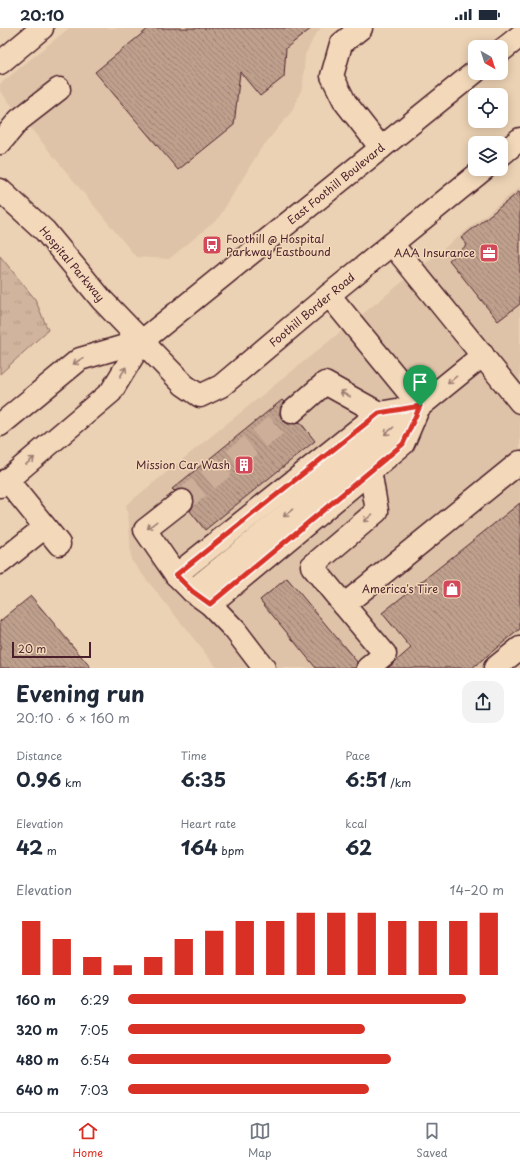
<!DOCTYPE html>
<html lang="en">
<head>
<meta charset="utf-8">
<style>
	:root { --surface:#fff; --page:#f2f2f3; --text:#1f2937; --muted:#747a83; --line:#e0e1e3; --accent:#d93025 }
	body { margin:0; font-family:"Playpen Sans",sans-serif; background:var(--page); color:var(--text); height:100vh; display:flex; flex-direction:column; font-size:15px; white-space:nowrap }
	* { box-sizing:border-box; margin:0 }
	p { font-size:13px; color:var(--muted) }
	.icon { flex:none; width:22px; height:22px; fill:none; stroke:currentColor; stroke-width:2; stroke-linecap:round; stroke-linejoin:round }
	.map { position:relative; height:640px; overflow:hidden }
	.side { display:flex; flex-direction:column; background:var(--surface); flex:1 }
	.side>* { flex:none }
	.needle { width:26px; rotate:141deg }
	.fabs { position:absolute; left:468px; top:12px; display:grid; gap:8px }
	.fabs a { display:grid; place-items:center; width:40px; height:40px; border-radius:8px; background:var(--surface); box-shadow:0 2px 10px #0003; font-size:20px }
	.scale { position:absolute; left:12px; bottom:10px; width:79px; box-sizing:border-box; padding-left:4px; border:2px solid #4a1f2b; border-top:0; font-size:11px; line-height:14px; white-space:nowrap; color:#4a1f2b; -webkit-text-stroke:3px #f3d9ba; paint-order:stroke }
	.pin { position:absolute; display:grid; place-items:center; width:34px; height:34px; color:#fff; margin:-41px -17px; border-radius:50% 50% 50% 0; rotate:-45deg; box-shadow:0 0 4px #0007 }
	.pin .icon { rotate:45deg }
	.round { display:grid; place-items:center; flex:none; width:42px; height:42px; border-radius:12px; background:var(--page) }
	.headline { display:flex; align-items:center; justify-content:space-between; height:68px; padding:0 16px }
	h1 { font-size:22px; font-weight:700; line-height:30px }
	.stats { display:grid; grid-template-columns:repeat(3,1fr); gap:6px; height:68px; padding:4px 16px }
	.stats div { display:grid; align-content:center }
	.stats b { font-size:20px; font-weight:700 }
	.stats small { font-size:11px; font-weight:400 }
	.stats p { font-size:11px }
	.chart { height:112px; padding:8px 16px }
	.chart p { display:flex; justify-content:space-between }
	.chart svg { width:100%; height:72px; margin-top:4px; stroke:var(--accent); stroke-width:6 }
	ul { padding:0 16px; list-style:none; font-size:13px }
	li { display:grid; grid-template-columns:64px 48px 1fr; align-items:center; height:30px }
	li i { height:10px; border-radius:5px; background:var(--accent) }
	.status { display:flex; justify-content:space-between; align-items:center; height:28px; padding:0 20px; background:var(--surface); direction:ltr }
	.status svg { height:11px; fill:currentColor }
	.tabs { display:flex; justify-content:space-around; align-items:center; height:56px; border-top:1px solid var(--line); background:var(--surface); font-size:11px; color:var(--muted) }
	.tabs a { display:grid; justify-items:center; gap:2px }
	.tabs .on { color:var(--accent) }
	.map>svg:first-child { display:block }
	.built { fill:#dec3a8 }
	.park { fill:url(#park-tufts); stroke:#8e6a64 }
	.building { fill:url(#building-back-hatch); stroke:#4a1f2b }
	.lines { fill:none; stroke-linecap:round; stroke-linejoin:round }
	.minor-tunnel { stroke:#ccae99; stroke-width:22; stroke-dasharray:22 11; stroke-linecap:butt }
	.minor-casing { stroke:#4a1f2b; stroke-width:25 }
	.major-casing { stroke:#4a1f2b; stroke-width:25 }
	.minor { stroke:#f3d9ba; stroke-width:22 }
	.major { stroke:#f3d9ba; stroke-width:22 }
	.oneway { stroke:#9e7c72 }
	.route-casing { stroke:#fff; stroke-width:8 }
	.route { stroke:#d93025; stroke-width:5 }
	.labels { text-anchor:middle; stroke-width:3; stroke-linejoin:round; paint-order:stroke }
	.street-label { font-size:11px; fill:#4a1f2b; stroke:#f3d9ba }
	.poi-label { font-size:11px; fill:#4a1f2b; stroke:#f3d9ba; text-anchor:end }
</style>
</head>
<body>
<div class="status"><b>20:10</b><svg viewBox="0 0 49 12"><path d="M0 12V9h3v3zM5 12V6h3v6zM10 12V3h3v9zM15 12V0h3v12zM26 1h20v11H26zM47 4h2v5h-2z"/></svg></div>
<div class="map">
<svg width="520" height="640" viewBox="0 0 520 640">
	<defs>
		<pattern id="park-tufts" width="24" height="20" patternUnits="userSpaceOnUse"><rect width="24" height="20" fill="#d1b49d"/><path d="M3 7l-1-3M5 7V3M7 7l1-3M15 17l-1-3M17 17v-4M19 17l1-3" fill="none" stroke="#b59a87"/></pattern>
		<pattern id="building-back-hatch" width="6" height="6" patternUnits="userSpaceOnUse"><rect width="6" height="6" fill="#bfa08d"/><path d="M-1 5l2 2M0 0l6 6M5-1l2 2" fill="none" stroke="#9d8273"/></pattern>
	</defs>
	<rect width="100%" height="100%" fill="#ecd2b4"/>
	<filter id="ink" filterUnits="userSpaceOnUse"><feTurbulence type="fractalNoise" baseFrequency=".025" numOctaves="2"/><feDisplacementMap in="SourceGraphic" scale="8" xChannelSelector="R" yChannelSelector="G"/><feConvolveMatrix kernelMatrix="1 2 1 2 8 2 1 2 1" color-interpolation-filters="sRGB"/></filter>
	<g filter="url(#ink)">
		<g class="built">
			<path d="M69 0H321L314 9 305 27 303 58 292 83 260 122 218 191 169 231 136 229 0 63V56Z"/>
			<path d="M520 159V632L509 640H217L131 532 129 495 126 477Z"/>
		</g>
		<path class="park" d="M0 228 35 271 48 302 0 346Z"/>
		<g class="building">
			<path d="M149 0H312L286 20 284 49 260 68 240 44 234 97 178 142 95 44Z"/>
			<path d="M520 163V276L498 293 449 232 467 217 461 210Z"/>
			<path d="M282 372 284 374 280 380V386L282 392 288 396H295L300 394 315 413 205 502 190 483 193 478 194 472 192 465 186 461H180L174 463 172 461Z"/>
			<path d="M520 475V601L472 640H388L411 620 382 585Z"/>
			<path d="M287 550 357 634 356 640H316L260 572Z"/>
			<path d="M31 568 91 640H0V593Z"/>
		</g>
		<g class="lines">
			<path class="minor-tunnel" d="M182 473 292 384"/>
			<defs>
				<g id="minor">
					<path d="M361 0 341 16 332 48 345 74 381 120"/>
					<path d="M0 35 42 0"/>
					<path d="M0 115 19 92 59 61"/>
					<path d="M501 127 520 111"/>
					<path d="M0 162 45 203 102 272 184 357 200 368 221 358 329 267 484 141"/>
					<path d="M392 216 520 374"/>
					<path d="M329 267 420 378"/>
					<path d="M292 384 325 355 379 385"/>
					<path d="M7 452 59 516"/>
					<path d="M0 535 45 499"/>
					<path d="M176 547 145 502 182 473"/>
					<path d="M192 563 483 327"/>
					<path d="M210 576 403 416 418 381"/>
					<path d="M344 577 312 538 377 483 370 442"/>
					<path d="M264 640 235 602 210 576 192 563 176 547 379 385 420 378"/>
					<path d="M368 640 385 626 344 577 520 434"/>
					<path d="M495 640 520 620"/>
				</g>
				<g id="major">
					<path d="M501 23 520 8"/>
					<path d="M0 397 80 331 142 313"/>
					<path d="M0 458 111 364 142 313 475 44"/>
				</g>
			</defs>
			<use href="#minor" class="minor-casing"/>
			<use href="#major" class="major-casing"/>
			<use href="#minor" class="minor"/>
			<use href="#major" class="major"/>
		</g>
		<defs><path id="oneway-shaft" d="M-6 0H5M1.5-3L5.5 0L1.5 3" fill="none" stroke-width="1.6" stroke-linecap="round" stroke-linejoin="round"/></defs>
		<g class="oneway">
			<use href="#oneway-shaft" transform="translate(78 333) rotate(147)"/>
			<use href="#oneway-shaft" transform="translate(123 344) rotate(-59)"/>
			<use href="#oneway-shaft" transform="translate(452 352) rotate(141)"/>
			<use href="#oneway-shaft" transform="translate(345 366) rotate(-151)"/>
			<use href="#oneway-shaft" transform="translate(389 403) rotate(141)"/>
			<use href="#oneway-shaft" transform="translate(30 433) rotate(-40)"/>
			<use href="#oneway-shaft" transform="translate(288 485) rotate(141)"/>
			<use href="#oneway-shaft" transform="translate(368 490) rotate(140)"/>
			<use href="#oneway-shaft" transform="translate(152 497) rotate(142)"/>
		</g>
	</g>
	<g class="lines" filter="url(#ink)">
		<defs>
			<path id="route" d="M420 378 403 416 210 576 192 563 176 547 379 385Z"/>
		</defs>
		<use href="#route" class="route-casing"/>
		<use href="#route" class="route"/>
	</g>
	<defs>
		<symbol id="bus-square" viewBox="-11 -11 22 22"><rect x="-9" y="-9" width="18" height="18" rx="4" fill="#d1495b" stroke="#f3d9ba"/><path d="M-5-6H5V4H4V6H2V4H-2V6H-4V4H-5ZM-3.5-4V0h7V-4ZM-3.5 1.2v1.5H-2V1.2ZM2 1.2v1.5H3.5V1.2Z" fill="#fff"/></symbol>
		<symbol id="office-square" viewBox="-11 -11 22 22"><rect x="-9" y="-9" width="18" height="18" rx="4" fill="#d1495b" stroke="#f3d9ba"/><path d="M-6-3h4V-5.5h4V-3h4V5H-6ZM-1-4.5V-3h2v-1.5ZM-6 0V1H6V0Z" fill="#fff"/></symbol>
		<symbol id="building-square" viewBox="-11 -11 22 22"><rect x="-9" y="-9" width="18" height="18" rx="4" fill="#d1495b" stroke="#f3d9ba"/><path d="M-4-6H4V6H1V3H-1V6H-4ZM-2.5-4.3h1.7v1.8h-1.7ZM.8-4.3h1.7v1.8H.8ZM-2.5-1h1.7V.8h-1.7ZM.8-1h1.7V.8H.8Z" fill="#fff"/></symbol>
		<symbol id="shop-square" viewBox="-11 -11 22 22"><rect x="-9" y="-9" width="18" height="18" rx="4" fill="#d1495b" stroke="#f3d9ba"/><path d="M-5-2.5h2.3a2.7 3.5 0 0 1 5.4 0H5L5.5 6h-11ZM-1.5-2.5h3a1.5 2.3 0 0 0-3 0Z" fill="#fff"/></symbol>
	</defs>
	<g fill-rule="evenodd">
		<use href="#bus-square" x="201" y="206" width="22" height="22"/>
		<use href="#office-square" x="478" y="214" width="22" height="22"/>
		<use href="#building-square" x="233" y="426" width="22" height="22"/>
		<use href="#shop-square" x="441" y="550" width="22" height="22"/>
	</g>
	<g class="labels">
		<g class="street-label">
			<text transform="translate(336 156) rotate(-39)" y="4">East Foothill Boulevard</text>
			<text transform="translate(72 236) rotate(50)" y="4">Hospital Parkway</text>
			<text transform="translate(312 282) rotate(-40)" y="4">Foothill Border Road</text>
		</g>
		<g class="poi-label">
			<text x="226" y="215" text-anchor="start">Foothill @ Hospital<tspan x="226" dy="13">Parkway Eastbound</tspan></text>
			<text x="475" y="229">AAA Insurance</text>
			<text x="230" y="441">Mission Car Wash</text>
			<text x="438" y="565">America's Tire</text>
		</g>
	</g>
</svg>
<div class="fabs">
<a><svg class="needle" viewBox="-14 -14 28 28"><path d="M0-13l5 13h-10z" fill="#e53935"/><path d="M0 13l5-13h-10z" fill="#747a83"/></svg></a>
<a><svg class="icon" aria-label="locate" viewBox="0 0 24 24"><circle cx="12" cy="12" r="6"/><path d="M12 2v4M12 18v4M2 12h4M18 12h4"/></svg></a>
<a><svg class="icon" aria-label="layers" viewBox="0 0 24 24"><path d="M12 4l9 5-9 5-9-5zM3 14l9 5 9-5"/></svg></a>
</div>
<div class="scale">20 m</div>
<div class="pin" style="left:420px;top:378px;background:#1e9e55"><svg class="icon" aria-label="arrive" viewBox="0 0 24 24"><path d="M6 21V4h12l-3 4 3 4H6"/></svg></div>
</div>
<section class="side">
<div class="headline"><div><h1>Evening run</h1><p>20:10 · 6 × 160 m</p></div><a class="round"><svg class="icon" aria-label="share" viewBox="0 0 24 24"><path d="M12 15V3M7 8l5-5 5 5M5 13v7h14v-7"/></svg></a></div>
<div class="stats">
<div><p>Distance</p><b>0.96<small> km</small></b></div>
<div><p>Time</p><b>6:35</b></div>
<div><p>Pace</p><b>6:51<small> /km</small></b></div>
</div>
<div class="stats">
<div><p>Elevation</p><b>42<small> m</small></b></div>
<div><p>Heart rate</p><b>164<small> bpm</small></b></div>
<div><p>kcal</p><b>62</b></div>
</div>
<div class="chart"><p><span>Elevation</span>14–20 m</p>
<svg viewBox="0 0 160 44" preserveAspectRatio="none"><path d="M5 44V11M15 44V22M25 44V33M35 44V38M45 44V33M55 44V22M65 44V17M75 44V11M85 44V11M95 44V6M105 44V6M115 44V6M125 44V11M135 44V11M145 44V11M155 44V6"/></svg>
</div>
<ul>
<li><b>160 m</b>6:29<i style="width:90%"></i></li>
<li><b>320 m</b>7:05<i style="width:63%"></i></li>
<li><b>480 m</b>6:54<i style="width:70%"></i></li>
<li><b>640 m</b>7:03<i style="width:64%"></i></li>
</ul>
</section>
<nav class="tabs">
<a class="on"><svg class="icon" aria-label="home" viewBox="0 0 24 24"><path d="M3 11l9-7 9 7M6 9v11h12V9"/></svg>Home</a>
<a><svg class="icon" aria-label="map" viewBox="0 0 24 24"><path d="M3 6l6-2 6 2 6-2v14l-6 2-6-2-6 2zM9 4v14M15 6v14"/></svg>Map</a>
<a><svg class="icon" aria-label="saved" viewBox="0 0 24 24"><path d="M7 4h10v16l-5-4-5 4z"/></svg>Saved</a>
</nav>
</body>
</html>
